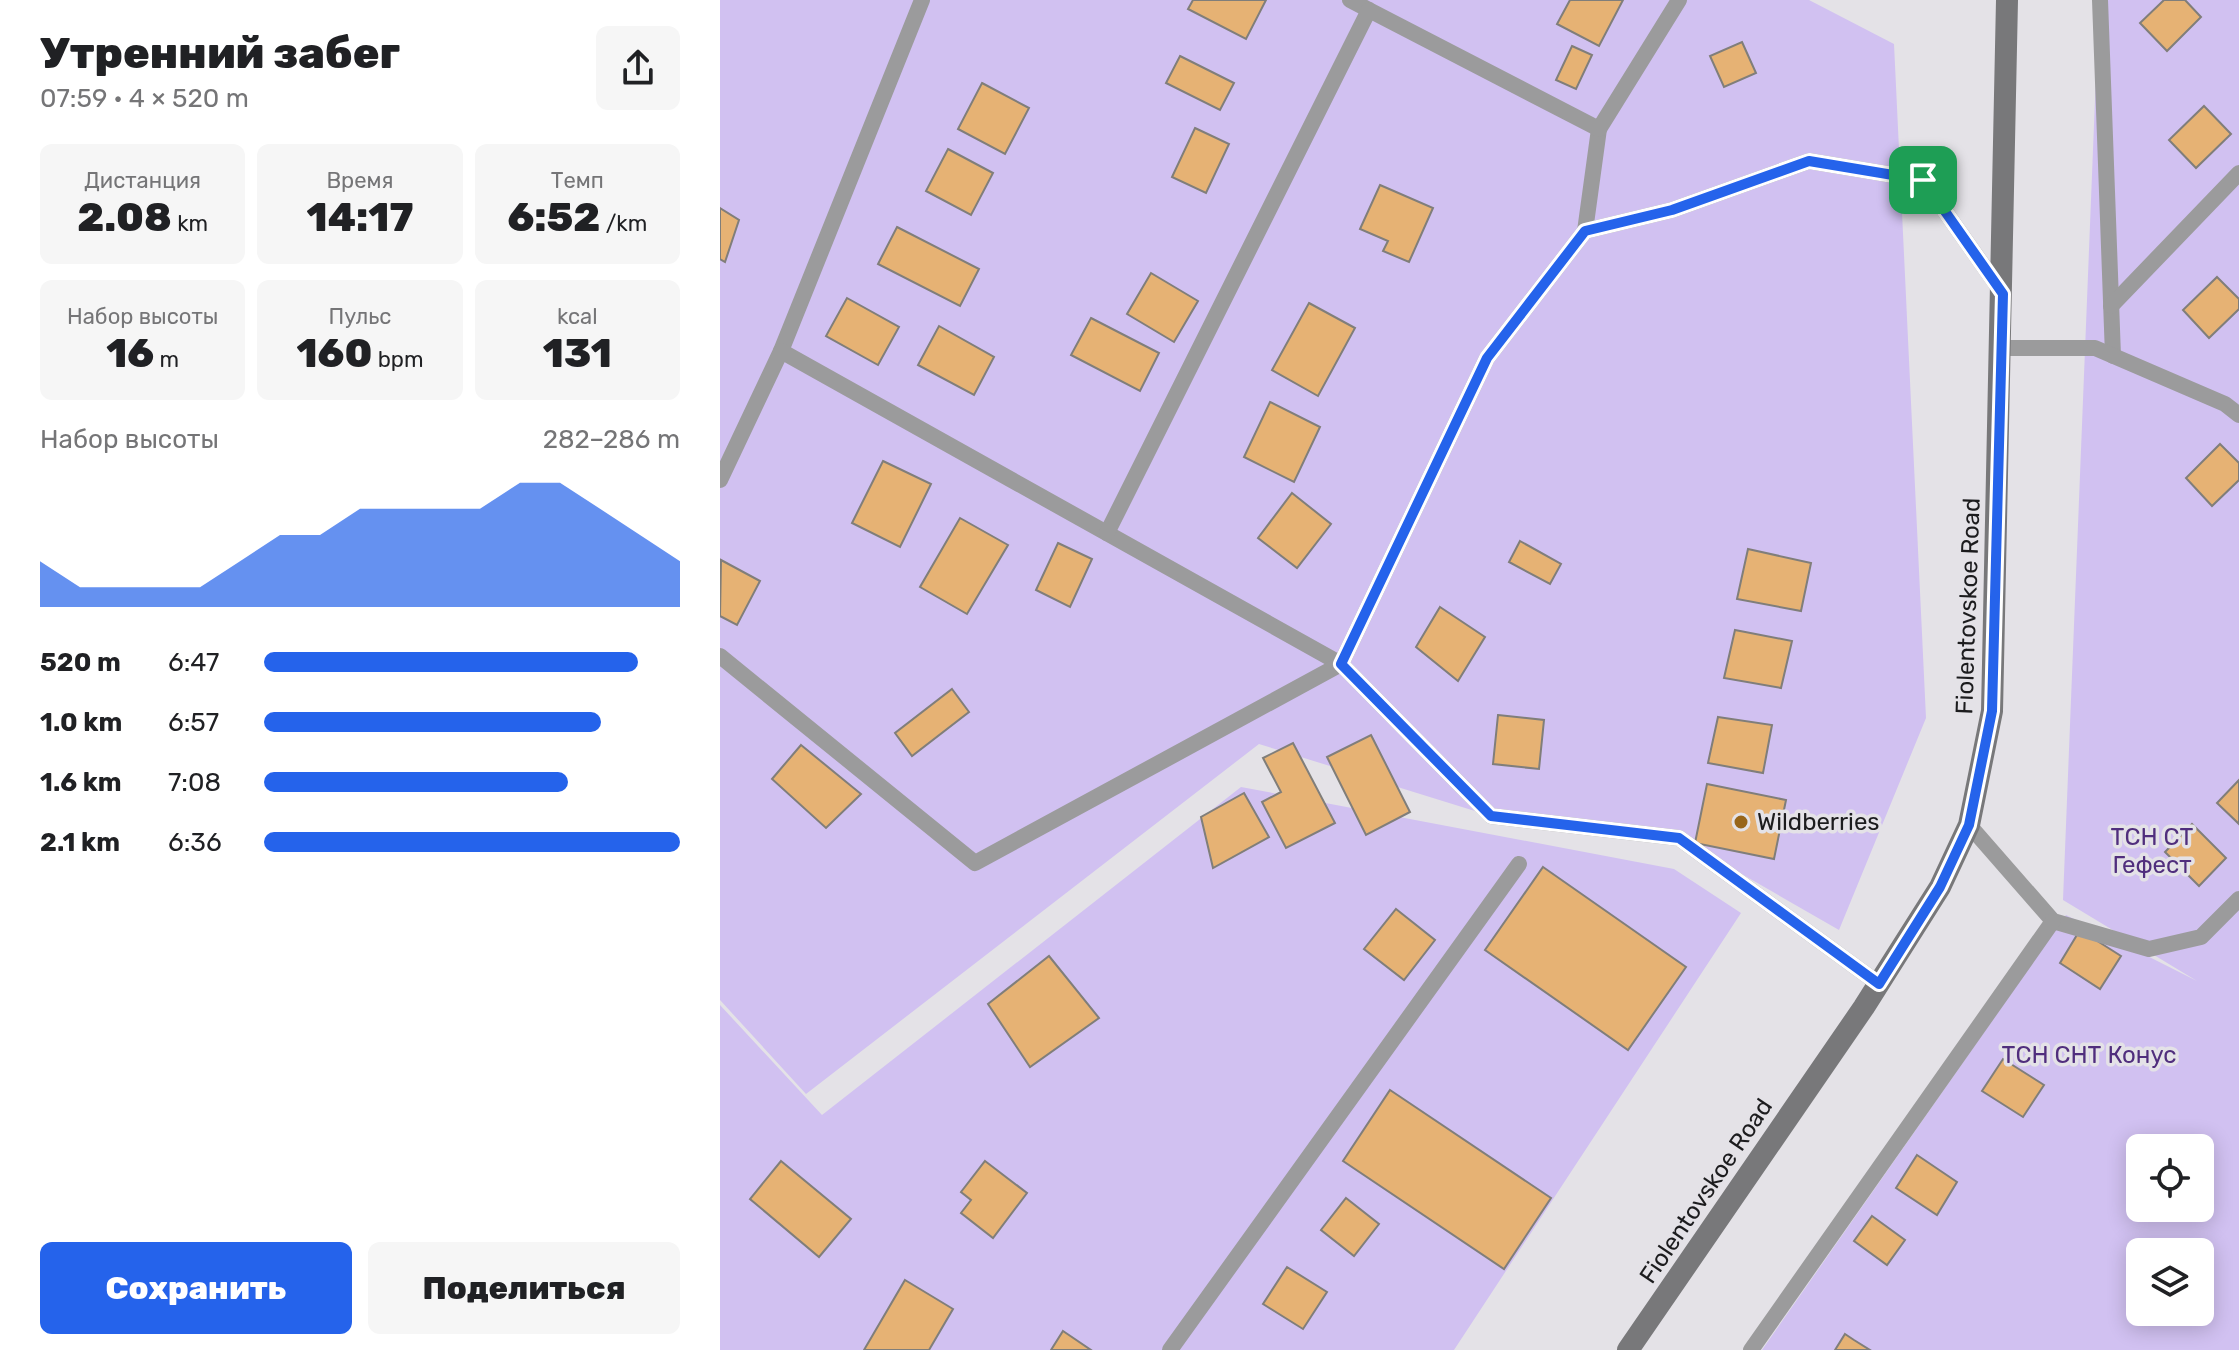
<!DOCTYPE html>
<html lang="ru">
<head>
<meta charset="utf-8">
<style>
	:root { --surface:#fff; --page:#f6f6f6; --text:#202124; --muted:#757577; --accent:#2563eb }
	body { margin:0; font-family:Rubik,sans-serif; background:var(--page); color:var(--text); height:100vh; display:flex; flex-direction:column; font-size:30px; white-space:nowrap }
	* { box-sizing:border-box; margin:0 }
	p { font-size:26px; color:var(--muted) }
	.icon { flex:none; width:44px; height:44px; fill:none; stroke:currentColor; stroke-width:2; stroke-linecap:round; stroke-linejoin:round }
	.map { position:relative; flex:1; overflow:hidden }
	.sheet { display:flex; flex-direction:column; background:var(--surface); width:720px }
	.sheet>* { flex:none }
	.controls { position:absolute; left:1406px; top:1134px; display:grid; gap:16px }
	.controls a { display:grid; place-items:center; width:88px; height:88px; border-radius:12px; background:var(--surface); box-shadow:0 4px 20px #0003; font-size:40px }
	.pin { position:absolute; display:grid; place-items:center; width:68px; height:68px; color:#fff; margin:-34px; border-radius:16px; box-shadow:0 4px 12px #0006 }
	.round { display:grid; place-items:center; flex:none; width:84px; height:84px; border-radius:12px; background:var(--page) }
	.summary { display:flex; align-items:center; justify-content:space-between; height:136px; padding:0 40px }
	h1 { font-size:44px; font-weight:800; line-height:60px }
	.stats { display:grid; grid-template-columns:repeat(3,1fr); gap:12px; height:136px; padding:8px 40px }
	.stats div { display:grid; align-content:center; border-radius:12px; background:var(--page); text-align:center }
	.stats b { font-size:40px; font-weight:800 }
	.stats small { font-size:22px; font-weight:400 }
	.stats p { font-size:22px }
	.chart { height:224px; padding:16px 40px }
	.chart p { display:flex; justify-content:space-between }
	.chart svg { width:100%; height:144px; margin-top:8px; fill:var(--accent); opacity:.7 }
	.cta { display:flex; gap:16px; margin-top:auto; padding:16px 40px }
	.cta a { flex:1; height:92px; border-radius:12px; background:var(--accent); color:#fff; font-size:32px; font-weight:800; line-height:92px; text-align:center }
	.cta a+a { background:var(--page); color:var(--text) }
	ul { padding:0 40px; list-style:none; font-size:26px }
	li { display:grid; grid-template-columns:128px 96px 1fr; align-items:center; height:60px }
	li i { height:20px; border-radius:10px; background:var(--accent) }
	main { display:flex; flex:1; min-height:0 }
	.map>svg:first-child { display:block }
	.green { fill:#d1c1f1; fill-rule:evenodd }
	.building { fill:#e6b274; stroke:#807e7a; stroke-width:2 }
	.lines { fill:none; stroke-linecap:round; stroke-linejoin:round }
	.service { stroke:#9b9b9c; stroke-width:16 }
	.secondary { stroke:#78787a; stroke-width:22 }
	.route-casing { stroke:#fff; stroke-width:16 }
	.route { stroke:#2563eb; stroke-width:10 }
	.poi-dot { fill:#98651a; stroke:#e4e2e7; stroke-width:3 }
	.labels { text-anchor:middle; stroke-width:7; stroke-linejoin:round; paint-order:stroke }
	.street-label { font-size:24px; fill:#1c1c1e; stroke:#e4e2e7 }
	.poi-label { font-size:24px; fill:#1c1c1e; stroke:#e4e2e7; text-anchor:start }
	.park-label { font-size:24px; fill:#502e7d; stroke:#e4e2e7 }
</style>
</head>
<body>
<main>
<section class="sheet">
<div class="summary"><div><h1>Утренний забег</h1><p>07:59 · 4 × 520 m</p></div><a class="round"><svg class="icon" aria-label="share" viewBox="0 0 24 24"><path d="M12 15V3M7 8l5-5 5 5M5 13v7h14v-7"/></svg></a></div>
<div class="stats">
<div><p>Дистанция</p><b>2.08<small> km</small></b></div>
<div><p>Время</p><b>14:17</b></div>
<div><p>Темп</p><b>6:52<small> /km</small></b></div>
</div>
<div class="stats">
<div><p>Набор высоты</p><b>16<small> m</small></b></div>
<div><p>Пульс</p><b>160<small> bpm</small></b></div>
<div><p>kcal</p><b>131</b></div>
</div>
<div class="chart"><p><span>Набор высоты</span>282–286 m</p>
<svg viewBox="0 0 160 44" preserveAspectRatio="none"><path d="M0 44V30L10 38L20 38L30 38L40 38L50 30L60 22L70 22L80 14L90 14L100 14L110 14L120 6L130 6L140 14L150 22L160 30V44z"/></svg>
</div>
<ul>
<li><b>520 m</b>6:47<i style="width:90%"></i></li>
<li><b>1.0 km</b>6:57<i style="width:81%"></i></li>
<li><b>1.6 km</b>7:08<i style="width:73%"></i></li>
<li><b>2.1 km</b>6:36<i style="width:100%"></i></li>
</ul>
<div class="cta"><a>Сохранить</a><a>Поделиться</a></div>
</section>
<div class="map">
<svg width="1519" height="1350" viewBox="0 0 1519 1350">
	<rect width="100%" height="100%" fill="#e4e2e7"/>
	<g class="green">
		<path d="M0 0H1089L1174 44 1206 718 1119 930 959 838 771 816 539 744 86 1094 0 1000Z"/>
		<path d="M1379 0H1519V1350H1042L1346 915 1477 981 1343 900ZM1420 1148H1480V1208H1420ZM1420 1252H1480V1312H1420Z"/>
		<path d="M521 787 954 869 1021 913 734 1350H0V1005L102 1115Z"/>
	</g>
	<g class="building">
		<path d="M473 0H546L526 39 468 9Z"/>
		<path d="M850 0H903L879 46 837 24Z"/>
		<path d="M1444 0H1465L1481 17 1447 51 1420 23Z"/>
		<path d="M1022 42 1036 73 1004 87 990 56Z"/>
		<path d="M852 46 872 55 856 89 836 80Z"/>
		<path d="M460 56 514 83 500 110 446 83Z"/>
		<path d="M262 83 309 108 285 154 238 129Z"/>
		<path d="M1484 106 1511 134 1476 168 1449 140Z"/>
		<path d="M475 128 509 144 486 193 452 177Z"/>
		<path d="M228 149 273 173 251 215 206 191Z"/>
		<path d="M660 185 713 208 689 262 663 251 668 241 640 229Z"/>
		<path d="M0 208 19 220 5 262 0 259Z"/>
		<path d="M177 227 259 269 240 306 158 264Z"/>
		<path d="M431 273 478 301 454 342 407 314Z"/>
		<path d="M1497 277 1519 299V309L1489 338 1463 310Z"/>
		<path d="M127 298 179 327 158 365 106 336Z"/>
		<path d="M589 303 635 328 598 396 552 370Z"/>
		<path d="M371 318 439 353 420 391 351 355Z"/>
		<path d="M219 326 274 357 254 395 198 365Z"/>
		<path d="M550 402 600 427 574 482 524 457Z"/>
		<path d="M1500 444 1519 463V480L1492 506 1466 478Z"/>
		<path d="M163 461 211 484 180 547 132 523Z"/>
		<path d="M572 493 611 524 577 568 538 538Z"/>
		<path d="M240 518 288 545 247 614 200 587Z"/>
		<path d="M800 541 841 564 830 584 789 562Z"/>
		<path d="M338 543 372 559 350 607 316 590Z"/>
		<path d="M1028 549 1091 563 1081 611 1017 599Z"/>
		<path d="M1 560 40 581 17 625 0 616Z"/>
		<path d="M720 607 765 637 738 681 696 647Z"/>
		<path d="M1015 630 1072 641 1061 688 1004 678Z"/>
		<path d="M232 689 249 712 192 756 175 733Z"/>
		<path d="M778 715 824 720 819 769 773 764Z"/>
		<path d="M998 717 1052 725 1043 773 988 763Z"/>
		<path d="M651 735 690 812 646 835 607 757Z"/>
		<path d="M573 743 615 823 566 848 542 802 561 792 543 758Z"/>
		<path d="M81 745 141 794 106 828 52 779Z"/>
		<path d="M1519 780V824L1497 803Z"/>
		<path d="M987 784 1066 800 1054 859 975 843Z"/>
		<path d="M524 793 549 837 493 868 481 817Z"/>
		<path d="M1472 824 1506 858 1479 886 1445 852Z"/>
		<path d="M823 867 966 967 908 1050 765 950Z"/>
		<path d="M676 909 715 940 684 980 644 949Z"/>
		<path d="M1360 930 1401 956 1380 989 1340 963Z"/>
		<path d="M329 956 379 1018 310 1067 268 1004Z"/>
		<path d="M1283 1059 1324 1085 1303 1117 1262 1091Z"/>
		<path d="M670 1090 831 1198 784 1269 623 1161Z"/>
		<path d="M1197 1155 1237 1182 1217 1215 1176 1188Z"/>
		<path d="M61 1161 131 1219 99 1257 30 1199Z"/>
		<path d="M265 1161 307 1193 273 1238 241 1213 251 1200 241 1192Z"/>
		<path d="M626 1198 659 1224 634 1256 601 1230Z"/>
		<path d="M1152 1216 1185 1240 1167 1265 1134 1241Z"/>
		<path d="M567 1267 607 1292 583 1329 543 1304Z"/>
		<path d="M185 1280 233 1309 209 1350H144Z"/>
		<path d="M343 1331 371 1350H331Z"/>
		<path d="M1125 1334 1134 1340 1150 1350H1115Z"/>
	</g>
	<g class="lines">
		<g class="service">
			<path d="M630 0 649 10"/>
			<path d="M1380 0 1393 356"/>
			<path d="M865 231 879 129"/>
			<path d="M1391 306 1519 173"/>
			<path d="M1282 348H1375L1505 404 1519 415"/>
			<path d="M61 351 202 0"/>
			<path d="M0 480 61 351 621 664 771 816 959 838 1159 984"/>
			<path d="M387 533 649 10 879 129 959 0"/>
			<path d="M0 656 255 863 621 664 767 358 865 231 952 210 1089 161 1203 180 1281 291"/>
			<path d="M1249 825 1333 921 1429 949 1481 937 1519 899"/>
			<path d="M450 1350 799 864"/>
			<path d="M1031 1350 1333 921"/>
		</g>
		<path class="secondary" d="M908 1350 1144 1007 1220 887 1249 825 1272 711 1287 0"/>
	</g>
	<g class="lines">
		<defs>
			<path id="route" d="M1089 161 1203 180 1283 294 1272 711 1249 825 1220 887 1159 984 959 838 771 816 621 664 767 358 865 231 952 210Z"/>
		</defs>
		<use href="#route" class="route-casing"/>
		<use href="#route" class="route"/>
	</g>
	<circle class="poi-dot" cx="1021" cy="822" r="8"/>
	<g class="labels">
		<g class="street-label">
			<text transform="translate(1248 606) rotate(-88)" y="8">Fiolentovskoe Road</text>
			<text transform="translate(986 1191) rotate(-56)" y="8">Fiolentovskoe Road</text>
		</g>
		<g class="poi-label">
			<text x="1037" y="830">Wildberries</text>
		</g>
		<g class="park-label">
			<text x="1432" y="845">ТСН СТ<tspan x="1432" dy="28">Гефест</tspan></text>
			<text x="1369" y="1063">ТСН СНТ Конус</text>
		</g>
	</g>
</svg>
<div class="controls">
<a><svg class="icon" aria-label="locate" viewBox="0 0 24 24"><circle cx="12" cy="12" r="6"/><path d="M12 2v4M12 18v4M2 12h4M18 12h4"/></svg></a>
<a><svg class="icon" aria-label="layers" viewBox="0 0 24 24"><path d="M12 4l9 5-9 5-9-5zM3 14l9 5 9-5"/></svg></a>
</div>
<div class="pin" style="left:1203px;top:180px;background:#1e9e55"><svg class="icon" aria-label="arrive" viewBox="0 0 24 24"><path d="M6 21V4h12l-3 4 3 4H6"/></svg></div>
</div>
</main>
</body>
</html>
